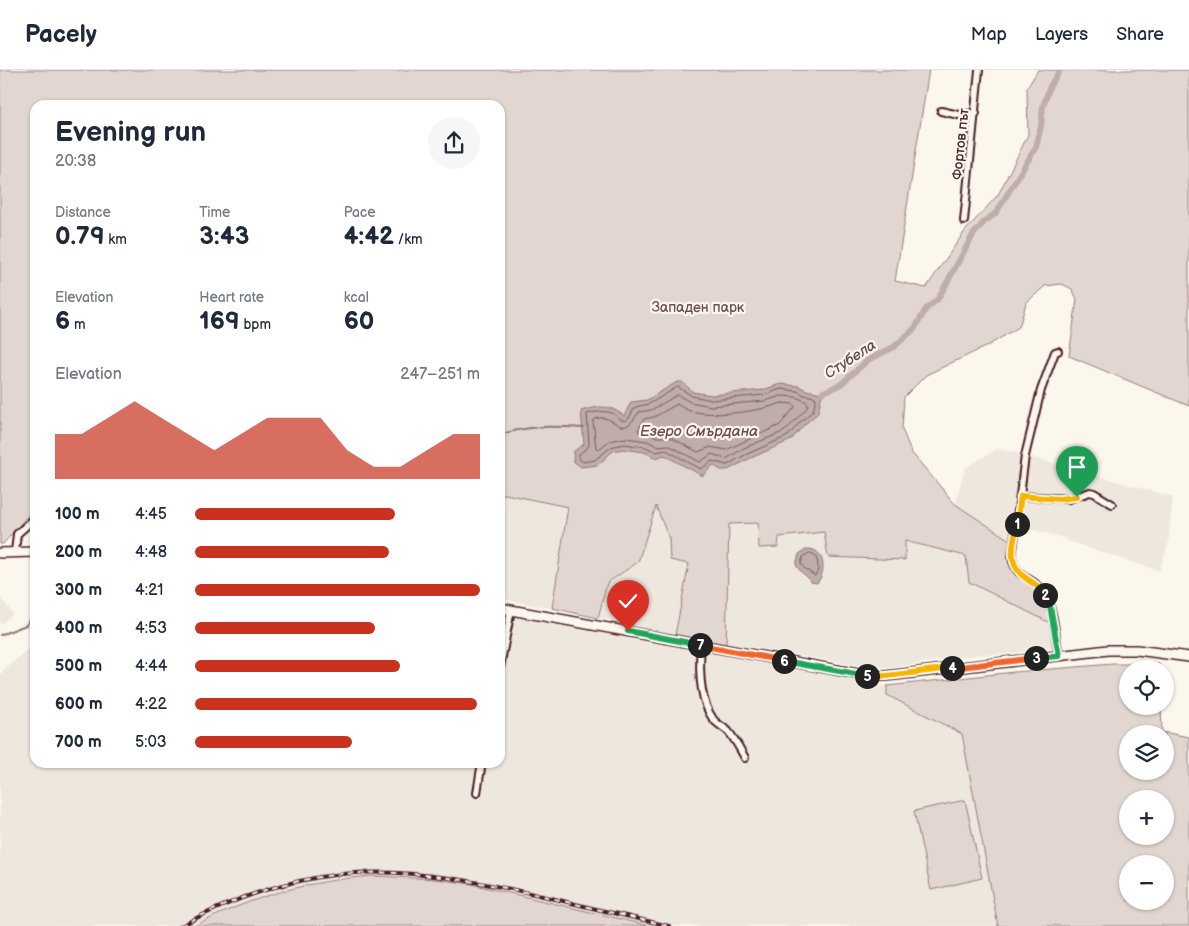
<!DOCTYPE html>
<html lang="en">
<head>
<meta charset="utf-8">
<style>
	:root { --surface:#fff; --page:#f6f6f7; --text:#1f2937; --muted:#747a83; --line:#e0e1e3; --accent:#c8321e }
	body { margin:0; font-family:"Balsamiq Sans",sans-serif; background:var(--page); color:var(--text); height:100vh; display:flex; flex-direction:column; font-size:19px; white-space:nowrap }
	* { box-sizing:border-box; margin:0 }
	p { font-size:16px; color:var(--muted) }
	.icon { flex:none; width:28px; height:28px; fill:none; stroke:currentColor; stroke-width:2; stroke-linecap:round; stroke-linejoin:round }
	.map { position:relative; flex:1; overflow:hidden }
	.details { position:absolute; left:30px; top:30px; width:475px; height:668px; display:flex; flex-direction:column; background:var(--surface); border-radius:15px; box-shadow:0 1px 4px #0004 }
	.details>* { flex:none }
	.buttons { position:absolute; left:1119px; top:590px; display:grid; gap:10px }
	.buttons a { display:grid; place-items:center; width:55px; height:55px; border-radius:50%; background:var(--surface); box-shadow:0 1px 4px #0004; font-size:25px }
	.pin { position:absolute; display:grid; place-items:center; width:42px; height:42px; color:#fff; margin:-51px -21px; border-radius:50% 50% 50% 0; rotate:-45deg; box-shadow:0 0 5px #0007 }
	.pin .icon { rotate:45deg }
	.km { position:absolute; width:25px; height:25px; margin:-12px; border-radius:50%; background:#222; color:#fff; font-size:14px; line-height:25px; text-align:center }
	.round { display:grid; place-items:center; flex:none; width:52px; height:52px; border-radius:26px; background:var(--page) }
	.head { display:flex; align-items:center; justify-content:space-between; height:85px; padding:0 25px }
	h1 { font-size:28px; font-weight:700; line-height:38px }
	.stats { display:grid; grid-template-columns:repeat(3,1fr); gap:8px; height:85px; padding:5px 25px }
	.stats div { display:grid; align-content:center }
	.stats b { font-size:25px; font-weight:700 }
	.stats small { font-size:14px; font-weight:400 }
	.stats p { font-size:14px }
	.chart { height:140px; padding:10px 25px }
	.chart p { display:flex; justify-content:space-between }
	.chart svg { width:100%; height:90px; margin-top:5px; fill:var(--accent); opacity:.7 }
	ul { padding:0 25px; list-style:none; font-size:16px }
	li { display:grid; grid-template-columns:80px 60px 1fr; align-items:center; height:38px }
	li i { height:12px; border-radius:6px; background:var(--accent) }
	header { display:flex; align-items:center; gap:30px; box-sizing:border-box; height:70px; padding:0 25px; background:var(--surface); border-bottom:1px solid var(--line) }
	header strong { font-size:24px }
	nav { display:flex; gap:28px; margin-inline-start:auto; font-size:18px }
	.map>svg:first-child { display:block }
	.built { fill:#eee7de }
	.green { fill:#e2d7d0; stroke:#967b7e; fill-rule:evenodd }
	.water { fill:#bfadaa; stroke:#907477 }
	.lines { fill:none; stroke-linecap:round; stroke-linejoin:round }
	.shore { stroke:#79585e; stroke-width:1 }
	.stream { stroke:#907477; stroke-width:2 }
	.canal { stroke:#bfadaa; stroke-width:6 }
	.street-casing { stroke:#4a1f2b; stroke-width:10 }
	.secondary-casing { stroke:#4a1f2b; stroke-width:12 }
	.street { stroke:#fbf7ec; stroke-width:6 }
	.secondary { stroke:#fbf7ec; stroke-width:9 }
	.rail-casing { stroke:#4a1f2b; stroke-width:4 }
	.rail { stroke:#fbf7ec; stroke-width:2; stroke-dasharray:5.5; stroke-linecap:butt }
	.split-1-casing { stroke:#fff; stroke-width:10 }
	.split-2-casing { stroke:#fff; stroke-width:10 }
	.split-3-casing { stroke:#fff; stroke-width:10 }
	.split-4-casing { stroke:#fff; stroke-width:10 }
	.split-5-casing { stroke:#fff; stroke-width:10 }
	.split-6-casing { stroke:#fff; stroke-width:10 }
	.split-7-casing { stroke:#fff; stroke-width:10 }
	.split-8-casing { stroke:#fff; stroke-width:10 }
	.split-1 { stroke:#f5b400; stroke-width:6 }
	.split-2 { stroke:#f5b400; stroke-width:6 }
	.split-3 { stroke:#22a559; stroke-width:6 }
	.split-4 { stroke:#f0652b; stroke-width:6 }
	.split-5 { stroke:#f5b400; stroke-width:6 }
	.split-6 { stroke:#22a559; stroke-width:6 }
	.split-7 { stroke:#f0652b; stroke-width:6 }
	.split-8 { stroke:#22a559; stroke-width:6 }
	.labels { text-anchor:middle; stroke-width:4.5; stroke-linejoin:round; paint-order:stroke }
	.street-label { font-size:14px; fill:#4a1f2b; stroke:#fbf7ec }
	.park-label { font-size:14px; fill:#704d54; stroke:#fbf7ec }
	.water-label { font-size:15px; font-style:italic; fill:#6d4a51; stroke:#fbf7ec }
</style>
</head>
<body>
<header>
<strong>Pacely</strong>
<nav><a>Map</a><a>Layers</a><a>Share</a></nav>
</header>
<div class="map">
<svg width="1189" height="856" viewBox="0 0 1189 856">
	<rect width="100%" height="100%" fill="#fbf7ec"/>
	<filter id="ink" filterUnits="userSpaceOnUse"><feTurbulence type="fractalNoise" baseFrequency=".02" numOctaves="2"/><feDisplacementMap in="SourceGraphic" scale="10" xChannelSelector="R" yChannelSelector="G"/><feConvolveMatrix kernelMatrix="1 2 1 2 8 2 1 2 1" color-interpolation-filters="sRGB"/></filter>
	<g filter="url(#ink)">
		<g class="built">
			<path d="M997 379 1009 381 1173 427 1168 475 1159 501 1068 471 1065 468 1017 456 1011 471 955 434 965 398Z"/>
			<path d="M500 423 568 437 552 538 500 529Z"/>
			<path d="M656 435 669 469 670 490 689 493 675 565 598 548 607 513 638 492Z"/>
			<path d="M758 453 759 478 779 467 824 462 828 487 905 489V471L966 486 969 512 1050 553 1055 578 1004 584 975 585 891 598 866 597 752 577 726 575 729 454Z"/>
			<path d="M0 527 13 544 0 555Z"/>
			<path d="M500 545 887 616 888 625 962 664 998 856H650L471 814 435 809 373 806 340 808 300 816 260 828 214 846 195 856H0V604L35 573V692H500Z"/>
		</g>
		<g class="green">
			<path d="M0 0H929L895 211 926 218 965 161 998 125 1028 65 1027 18 1038 0H1189V336L1069 286 1077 229 1072 219 1062 214 1045 216 1026 233 1019 257 987 276 926 305 904 327 902 359 911 382 955 434 1011 471 1018 505 1040 521 1046 536 1050 553 969 512 966 486 905 471V490L828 487 824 462 779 467 778 477 759 478 758 453 729 454 726 575 675 565 689 494 670 490 669 469 656 436 638 492 607 513 598 548 552 538 568 437 500 423V35H35V437L3 474H0Z"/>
			<path d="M1113 594H1159V599H1128V636H1161L1162 662 1189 667V856H998L962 664 887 625V616L1014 602ZM1128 664H1165V701H1128ZM1128 729H1165V766H1128ZM1128 794H1165V831H1128Z"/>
			<path d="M965 730 982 808 931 820 914 741Z"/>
			<path d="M373 806 435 809 471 814 650 856H195C250 827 311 810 373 806Z"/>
		</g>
		<g class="water">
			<path d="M677 312H682L693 322 712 325 763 320 780 314 799 316 806 320 822 323 818 343 804 355 791 370 749 389 728 400H721L713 395 703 406 664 385 656 388 644 382 623 379 613 381 598 395 581 397 573 391 574 381 584 374 581 341C599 336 609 334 624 346L631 332 647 330Z"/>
			<path d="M807 479C825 478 827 502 817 513L811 512C807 505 800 503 796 495L799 484Z"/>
		</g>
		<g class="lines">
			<g class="shore">
				<path d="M678 317 692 326 712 330 764 325 781 319 797 321 804 325 815 327 816 329 813 341 800 352 788 366 747 384 727 395 712 391 701 399 666 380 656 382 646 377 624 374 611 377 595 390 583 392 579 389V384L587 378 589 375 587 344C595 342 606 340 614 344 619 347 619 350 625 351L629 348 635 337 649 334Z"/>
				<path d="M678 325 690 332 711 336 765 331 781 326 796 327 807 332 808 334 807 338 785 361 744 378 726 389 712 384 700 392 668 375 657 376 647 371 625 368 609 371 599 379 596 378 593 351 595 349C618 342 619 374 639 342L651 340Z"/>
				<path d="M782 333 793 334 795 337 780 355 726 380 711 377 698 382 670 367H657L649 364 639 362 638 360 644 349 654 347 677 334C680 336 684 338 687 340 714 348 756 342 782 333Z"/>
				<path d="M810 483 815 485C818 492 820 500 815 506L804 498 801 494 803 487Z"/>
			</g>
			<g class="stream">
				<path d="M500 365C527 355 555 356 584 358"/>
				<path d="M0 565 26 555 35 543"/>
			</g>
			<path class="canal" d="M822 323 841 314 868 290 894 277 915 258 926 239 938 229 973 165 984 152 996 143 1036 77 1041 56 1043 36 1050 16 1060 0"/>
			<defs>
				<g id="street">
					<path d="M941 41 959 45 976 43"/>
					<path d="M964 151 979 0"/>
					<path d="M1058 281 1055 282 1041 320 1025 386 1012 487C1016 510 1032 506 1043 521 1054 536 1055 567 1059 586"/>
					<path d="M1021 426 1069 429 1090 422 1094 423 1112 434"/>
					<path d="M15 482 17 464 35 448"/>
					<path d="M701 575C699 598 699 629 713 649 717 654 723 657 728 661 735 669 740 679 745 688"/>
					<path d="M500 597 511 540"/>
					<path d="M477 723 482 692"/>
				</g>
				<g id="secondary">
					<path d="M0 483 35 482"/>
					<path d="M500 538 869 606H886L1108 580H1137L1189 587"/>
				</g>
			</defs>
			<use href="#street" class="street-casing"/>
			<use href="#secondary" class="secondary-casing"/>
			<use href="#street" class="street"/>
			<use href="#secondary" class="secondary"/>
			<defs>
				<path id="rail" d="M181 856C231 829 285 810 342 804 413 798 482 812 551 828 591 838 630 847 669 856"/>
			</defs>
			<use href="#rail" class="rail-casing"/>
			<use href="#rail" class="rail"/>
		</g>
	</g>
	<g class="lines" filter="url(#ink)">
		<defs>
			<path id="split-1" d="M1017 454 1021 426 1059 429 1077 427"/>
			<path id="split-2" d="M1017 454C1013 476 1006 495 1027 509 1034 514 1041 517 1045 525"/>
			<path id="split-3" d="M1036 588 1059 586 1050 536 1045 525"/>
			<path id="split-4" d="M952 598 1036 588"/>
			<path id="split-5" d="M867 606H886L952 598"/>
			<path id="split-6" d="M784 591 867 606"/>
			<path id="split-7" d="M700 575 784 591"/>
			<path id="split-8" d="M628 561 700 575"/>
		</defs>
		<use href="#split-1" class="split-1-casing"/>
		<use href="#split-2" class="split-2-casing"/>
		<use href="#split-3" class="split-3-casing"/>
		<use href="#split-4" class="split-4-casing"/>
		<use href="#split-5" class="split-5-casing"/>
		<use href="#split-6" class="split-6-casing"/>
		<use href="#split-7" class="split-7-casing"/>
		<use href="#split-8" class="split-8-casing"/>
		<use href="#split-1" class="split-1"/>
		<use href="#split-2" class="split-2"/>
		<use href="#split-3" class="split-3"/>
		<use href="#split-4" class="split-4"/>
		<use href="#split-5" class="split-5"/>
		<use href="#split-6" class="split-6"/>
		<use href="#split-7" class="split-7"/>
		<use href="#split-8" class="split-8"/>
	</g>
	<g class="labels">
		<g class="street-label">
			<text transform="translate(960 74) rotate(-84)" y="5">Фортов път</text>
		</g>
		<g class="park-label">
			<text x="698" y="242">Западен парк</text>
		</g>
		<g class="water-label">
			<text transform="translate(850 289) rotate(-33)" y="5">Стубела</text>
			<text x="699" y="366">Езеро Смърдана</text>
		</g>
	</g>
</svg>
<div class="buttons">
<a><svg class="icon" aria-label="locate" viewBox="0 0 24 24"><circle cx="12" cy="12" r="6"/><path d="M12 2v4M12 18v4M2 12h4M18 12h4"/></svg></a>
<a><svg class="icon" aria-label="layers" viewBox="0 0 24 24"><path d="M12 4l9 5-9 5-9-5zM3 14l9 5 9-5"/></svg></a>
<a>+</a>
<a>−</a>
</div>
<div class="pin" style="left:1077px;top:427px;background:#1e9e55"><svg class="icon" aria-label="arrive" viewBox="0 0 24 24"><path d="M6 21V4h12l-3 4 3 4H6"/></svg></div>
<div class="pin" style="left:628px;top:561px;background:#d93025"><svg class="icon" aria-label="check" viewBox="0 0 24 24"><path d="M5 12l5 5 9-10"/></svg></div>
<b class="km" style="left:1017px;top:454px">1</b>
<b class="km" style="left:1045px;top:525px">2</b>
<b class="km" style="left:1036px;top:588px">3</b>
<b class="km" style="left:952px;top:598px">4</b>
<b class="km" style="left:867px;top:606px">5</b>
<b class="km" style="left:784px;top:591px">6</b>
<b class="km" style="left:700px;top:575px">7</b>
<section class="details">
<div class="head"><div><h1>Evening run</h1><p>20:38</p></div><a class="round"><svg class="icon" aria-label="share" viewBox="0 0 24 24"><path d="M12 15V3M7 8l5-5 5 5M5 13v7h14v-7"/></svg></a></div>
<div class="stats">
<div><p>Distance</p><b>0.79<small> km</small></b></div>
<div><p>Time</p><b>3:43</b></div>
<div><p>Pace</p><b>4:42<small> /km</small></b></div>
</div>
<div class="stats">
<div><p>Elevation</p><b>6<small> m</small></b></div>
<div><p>Heart rate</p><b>169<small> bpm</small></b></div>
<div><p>kcal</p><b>60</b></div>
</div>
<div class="chart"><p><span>Elevation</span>247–251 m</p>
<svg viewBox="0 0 160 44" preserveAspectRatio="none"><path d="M0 44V22L10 22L20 14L30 6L40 14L50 22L60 30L70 22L80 14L90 14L100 14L110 30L120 38L130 38L140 30L150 22L160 22V44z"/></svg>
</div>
<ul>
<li><b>100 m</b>4:45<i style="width:70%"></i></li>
<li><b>200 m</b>4:48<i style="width:68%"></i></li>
<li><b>300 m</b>4:21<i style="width:100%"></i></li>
<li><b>400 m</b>4:53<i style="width:63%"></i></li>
<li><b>500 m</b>4:44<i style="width:72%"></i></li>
<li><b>600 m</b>4:22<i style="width:99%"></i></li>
<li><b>700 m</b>5:03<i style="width:55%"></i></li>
</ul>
</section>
</div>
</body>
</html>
